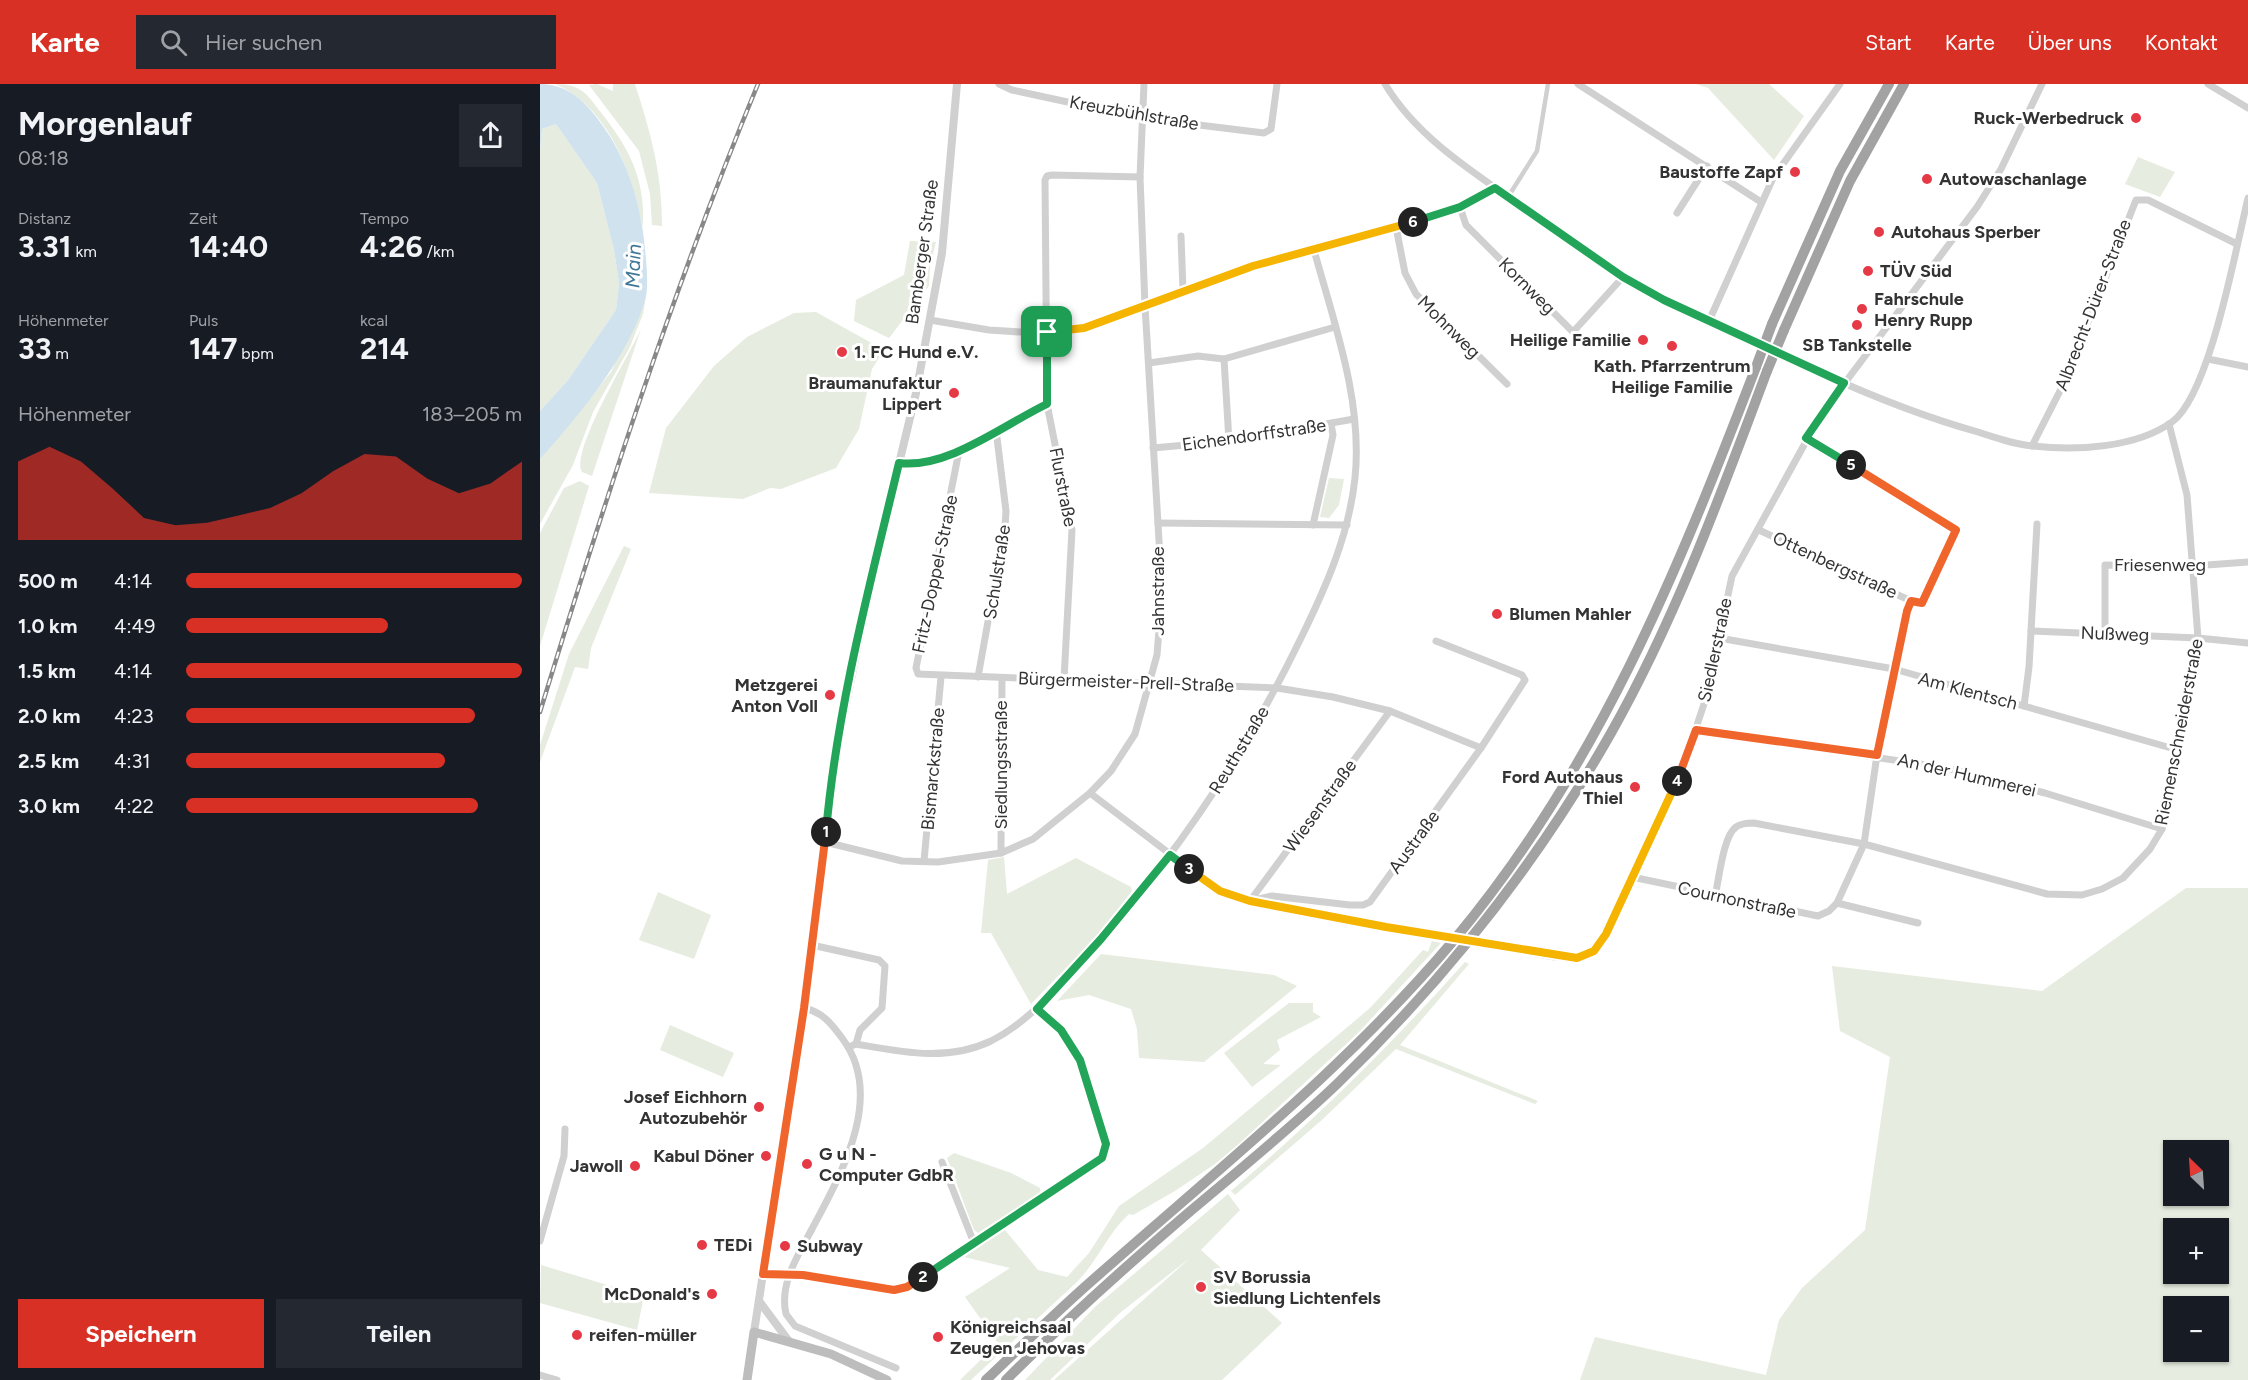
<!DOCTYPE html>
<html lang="de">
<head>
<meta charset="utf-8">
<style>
	:root { --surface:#171b24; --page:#242831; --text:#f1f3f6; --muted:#9ea1a6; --accent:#d93025 }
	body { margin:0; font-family:Figtree,sans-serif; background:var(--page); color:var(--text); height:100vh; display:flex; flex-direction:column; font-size:22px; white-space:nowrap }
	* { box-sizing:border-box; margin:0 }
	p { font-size:20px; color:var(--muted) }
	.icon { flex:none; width:33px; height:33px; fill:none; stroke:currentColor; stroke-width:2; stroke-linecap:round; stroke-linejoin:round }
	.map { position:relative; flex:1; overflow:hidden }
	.panel { display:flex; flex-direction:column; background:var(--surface); width:540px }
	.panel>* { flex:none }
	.needle { width:39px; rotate:335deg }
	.tools { position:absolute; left:1623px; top:1056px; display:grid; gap:12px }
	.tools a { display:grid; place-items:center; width:66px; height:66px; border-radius:0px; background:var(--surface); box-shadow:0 2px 4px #0004; font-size:30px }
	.pin { position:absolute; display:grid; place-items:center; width:51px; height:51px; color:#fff; margin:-26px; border-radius:12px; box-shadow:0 3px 9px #0006 }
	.km { position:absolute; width:30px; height:30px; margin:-15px; border-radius:50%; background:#222; color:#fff; font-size:16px; line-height:30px; text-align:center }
	.round { display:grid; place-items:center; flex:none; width:63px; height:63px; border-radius:0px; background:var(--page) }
	.head { display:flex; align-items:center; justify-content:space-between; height:102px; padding:0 18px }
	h1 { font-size:33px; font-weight:700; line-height:45px }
	.metrics { display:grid; grid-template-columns:repeat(3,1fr); gap:9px; height:102px; padding:6px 18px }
	.metrics div { display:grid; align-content:center }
	.metrics b { font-size:30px; font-weight:700 }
	.metrics small { font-size:16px; font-weight:400 }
	.metrics p { font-size:16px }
	.chart { height:168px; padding:12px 18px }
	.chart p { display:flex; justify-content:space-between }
	.chart svg { width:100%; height:108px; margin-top:6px; fill:var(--accent); opacity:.7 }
	.action { display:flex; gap:12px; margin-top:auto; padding:12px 18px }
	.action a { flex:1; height:69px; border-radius:0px; background:var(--accent); color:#fff; font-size:24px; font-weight:700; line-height:69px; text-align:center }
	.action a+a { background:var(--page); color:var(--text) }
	ul { padding:0 18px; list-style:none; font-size:20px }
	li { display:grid; grid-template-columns:96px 72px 1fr; align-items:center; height:45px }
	li i { height:15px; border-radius:8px; background:var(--accent) }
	header { display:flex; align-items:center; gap:36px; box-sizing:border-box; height:84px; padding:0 30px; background:var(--accent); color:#fff }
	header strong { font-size:28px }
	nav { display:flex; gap:33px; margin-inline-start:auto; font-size:21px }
	.search { width:420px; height:54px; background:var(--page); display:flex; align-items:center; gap:15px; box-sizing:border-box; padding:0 21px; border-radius:0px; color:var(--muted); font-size:22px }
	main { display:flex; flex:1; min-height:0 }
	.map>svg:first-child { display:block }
	.green { fill:#e6ecdf; fill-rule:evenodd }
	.water { fill:#cfe2ee }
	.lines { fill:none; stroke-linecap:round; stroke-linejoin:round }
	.pedestrian { stroke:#d0d0d0; stroke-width:4.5 }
	.minor { stroke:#d0d0d0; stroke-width:7 }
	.tertiary { stroke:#d0d0d0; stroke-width:8 }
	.secondary { stroke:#bdbdbd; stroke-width:9 }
	.trunk { stroke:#a2a2a2; stroke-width:10 }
	.rail-casing { stroke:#888; stroke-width:4.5 }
	.rail { stroke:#fff; stroke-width:2; stroke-dasharray:7; stroke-linecap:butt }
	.minor-bridge { stroke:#d0d0d0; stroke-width:7 }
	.trunk-bridge { stroke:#a2a2a2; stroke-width:10 }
	.split-1-casing { stroke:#fff; stroke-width:12 }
	.split-2-casing { stroke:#fff; stroke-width:12 }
	.split-3-casing { stroke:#fff; stroke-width:12 }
	.split-4-casing { stroke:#fff; stroke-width:12 }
	.split-5-casing { stroke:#fff; stroke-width:12 }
	.split-6-casing { stroke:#fff; stroke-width:12 }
	.split-7-casing { stroke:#fff; stroke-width:12 }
	.split-1 { stroke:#22a559; stroke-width:8 }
	.split-2 { stroke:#f0652b; stroke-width:8 }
	.split-3 { stroke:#22a559; stroke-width:8 }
	.split-4 { stroke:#f5b400; stroke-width:8 }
	.split-5 { stroke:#f0652b; stroke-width:8 }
	.split-6 { stroke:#22a559; stroke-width:8 }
	.split-7 { stroke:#f5b400; stroke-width:8 }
	.poi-dot { fill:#e63946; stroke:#fff; stroke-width:2 }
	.labels { text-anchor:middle; stroke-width:6; stroke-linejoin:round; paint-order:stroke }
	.street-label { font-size:18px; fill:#333; stroke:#fff }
	.poi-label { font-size:18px; font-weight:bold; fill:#333; stroke:#fff; text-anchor:start }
	.water-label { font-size:20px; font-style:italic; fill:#3f7597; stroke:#fff }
</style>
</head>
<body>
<header>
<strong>Karte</strong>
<div class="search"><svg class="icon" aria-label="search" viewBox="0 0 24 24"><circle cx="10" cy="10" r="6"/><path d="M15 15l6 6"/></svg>Hier suchen</div>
<nav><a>Start</a><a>Karte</a><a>Über uns</a><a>Kontakt</a></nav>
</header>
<main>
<section class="panel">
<div class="head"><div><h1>Morgenlauf</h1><p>08:18</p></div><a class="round"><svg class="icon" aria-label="share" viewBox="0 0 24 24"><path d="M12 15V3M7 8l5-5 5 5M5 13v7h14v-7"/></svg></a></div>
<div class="metrics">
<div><p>Distanz</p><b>3.31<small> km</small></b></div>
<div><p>Zeit</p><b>14:40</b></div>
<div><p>Tempo</p><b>4:26<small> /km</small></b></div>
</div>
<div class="metrics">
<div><p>Höhenmeter</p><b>33<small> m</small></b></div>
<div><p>Puls</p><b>147<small> bpm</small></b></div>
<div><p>kcal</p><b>214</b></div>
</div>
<div class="chart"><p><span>Höhenmeter</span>183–205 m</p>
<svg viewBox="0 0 160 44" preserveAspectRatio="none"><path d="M0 44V12L10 6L20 12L30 23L40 35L50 38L60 37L70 34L80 31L90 25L100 16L110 9L120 10L130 19L140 25L150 21L160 12V44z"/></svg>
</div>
<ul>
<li><b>500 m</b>4:14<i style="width:100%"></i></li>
<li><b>1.0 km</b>4:49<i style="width:60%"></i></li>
<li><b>1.5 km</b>4:14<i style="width:100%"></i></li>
<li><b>2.0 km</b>4:23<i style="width:86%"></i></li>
<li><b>2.5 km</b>4:31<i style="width:77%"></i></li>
<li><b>3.0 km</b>4:22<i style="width:87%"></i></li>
</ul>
<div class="action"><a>Speichern</a><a>Teilen</a></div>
</section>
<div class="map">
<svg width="1708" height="1296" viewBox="0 0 1708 1296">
	<rect width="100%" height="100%" fill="#fff"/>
	<g class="green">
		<path d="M15 0C43 0 47 11 63 31 91 68 105 95 103 143 92 90 69 23 15 0Z"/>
		<path d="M57 0 73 7V0H95C111 50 122 89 122 142L112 141 110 110 99 67 49 1Z"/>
		<path d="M1156 0H1229L1264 32 1234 76 1168 4Z"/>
		<path d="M16 40 57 99 74 166 79 199 76 226 28 296 0 327V68L2 45Z"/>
		<path d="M1598 73 1635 88 1620 113 1585 100Z"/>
		<path d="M370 157 396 158 390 183 389 202 349 254 314 237 316 216 364 191Z"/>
		<path d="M106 212 103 230 89 265 53 328 33 381 0 440V375L71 288Z"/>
		<path d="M276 228 344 266 332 285 319 345 296 384 241 405 230 404 203 415 109 409 126 344 174 282 207 253 254 229Z"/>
		<path d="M101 245 52 392 42 388C30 367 90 270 101 245Z"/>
		<path d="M789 394 804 395 799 421 789 434 780 433Z"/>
		<path d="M40 397 49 402 0 562V449L24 404Z"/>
		<path d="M84 462 91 465 51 564 48 585 35 583 0 678V661L29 570Z"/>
		<path d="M464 773 467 810 536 774 591 803 592 807 556 853 491 920 451 849H441L448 776Z"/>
		<path d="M1646 804H1708V1296H1040L1055 1253 1226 1291 1239 1236 1262 1204 1325 1146 1350 973 1300 947 1292 882 1502 907ZM1678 1066V1112H1634V1066ZM1678 1144V1190H1634V1144ZM1678 1222V1268H1634V1222Z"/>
		<path d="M118 808 171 831 154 875 99 856Z"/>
		<path d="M892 857 901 859 819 948 701 1058 675 1080 635 1107 593 1131 589 1130C568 1149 558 1176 538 1197L431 1296H420L458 1259 425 1213 470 1184 424 1173 465 1146 498 1186 527 1193 549 1169 579 1122 663 1064 798 951 830 924 883 866 888 868Z"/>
		<path d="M561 870 734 891 757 902 664 978 599 974 597 945 591 925 549 911 517 917Z"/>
		<path d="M925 878 929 880 860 961 998 1017 995 1020 856 965 783 1035 695 1111 691 1107C775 1036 852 960 925 878Z"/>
		<path d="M749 919H773V928L781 933 737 956 740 966 723 980 741 981 712 1003 684 969Z"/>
		<path d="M130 941 194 969 183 993 120 966Z"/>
		<path d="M414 1069 471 1089 500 1104V1109L438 1149 434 1146 407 1074Z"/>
		<path d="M688 1110 700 1126 661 1166 742 1239 682 1296H514L650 1174 581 1228 510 1296H485L555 1223Z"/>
		<path d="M1 1181 104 1212 97 1246 0 1219Z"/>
	</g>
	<path class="water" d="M0 0C33 0 52 25 69 51 93 90 103 131 106 176 107 188 108 201 106 212 93 267 37 334 0 375V327L28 296 76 226 79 199 74 166 57 99 16 40 2 45 0 68Z"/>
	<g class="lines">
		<path class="pedestrian" d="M968 113 997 67 1008 0"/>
		<g class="minor">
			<path d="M459 0 472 6 602 34 724 49 731 45 737 0"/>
			<path d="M845 0C876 52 931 87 980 121 1014 145 1048 170 1083 192 1145 232 1216 260 1283 290 1334 313 1384 333 1438 348 1456 354 1474 360 1493 362 1535 367 1596 364 1632 338 1670 311 1696 163 1708 114"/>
			<path d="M1038 0 1221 118"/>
			<path d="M1668 0 1708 24"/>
			<path d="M920 123 926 141 1033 248 1083 193"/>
			<path d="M1137 129 1167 82"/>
			<path d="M856 143 865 189 876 210 967 300"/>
			<path d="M641 152 643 207"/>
			<path d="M390 236 449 246 480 248 544 244 713 182 920 123 955 104"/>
			<path d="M1169 237 1233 94 1300 0"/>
			<path d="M684 275 689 357"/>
			<path d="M1668 275 1708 283"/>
			<path d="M609 279 658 272 684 275 795 243"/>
			<path d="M1492 362 1524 299 1596 116H1608L1697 160"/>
			<path d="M613 364 689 357 814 335"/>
			<path d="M419 367 376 584 378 590 737 604 793 613 850 627 941 664"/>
			<path d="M359 379C408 386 463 341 507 320"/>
			<path d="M618 439 807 441"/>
			<path d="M773 441 793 351 791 340"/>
			<path d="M1219 446 1371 517"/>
			<path d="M1491 547 1658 554 1708 559"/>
			<path d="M1565 550V481L1653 482 1708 478"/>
			<path d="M1179 554 1354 585 1638 666"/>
			<path d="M438 593 465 443 466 427 456 346"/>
			<path d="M524 595 532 446 507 320 505 96 507 92 512 91 600 93"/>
			<path d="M1484 622 1489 583 1497 440"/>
			<path d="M1156 646 1406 684 1505 709 1622 745"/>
			<path d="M550 709 672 802 692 812 895 851"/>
			<path d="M285 758 362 777 398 778 461 769 493 755 550 709 571 687 595 650 617 571 622 507 605 222 600 93 604 0"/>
			<path d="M461 769 462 594"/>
			<path d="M384 777 401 593"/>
			<path d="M1092 793 1278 832 1289 827 1297 819 1324 760 1337 671 1367 527 1371 517 1381 519 1416 445 1266 354"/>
			<path d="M1175 812C1179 796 1183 752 1196 743 1201 739 1208 739 1214 739L1324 760 1507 810 1542 811 1562 805 1583 794 1610 765 1622 745 1628 725 1658 554 1647 411 1629 340"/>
			<path d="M710 817 732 812 810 821H823L830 818 941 664 985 596 982 591 896 557"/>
			<path d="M710 817 850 627"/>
			<path d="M1297 819 1378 839"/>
			<path d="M272 861 339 876 345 882 342 924 320 946 316 960"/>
			<path d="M961 861C991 868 1041 888 1062 857L1132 708 1147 671 1167 611 1192 492 1280 332 1437 123 1461 85 1502 0"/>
			<path d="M264 924C282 928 291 939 302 954 346 1012 301 1090 272 1145 258 1171 239 1200 246 1230L255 1242 356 1284"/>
			<path d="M309 963 316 960C362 968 407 978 451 957 488 938 514 907 542 877 631 780 704 672 761 554 786 503 809 451 815 394 823 317 794 239 774 166"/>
			<path d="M402 1078 434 1159"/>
			<path d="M0 1157 24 1072 25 1045"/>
			<path d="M223 1190 263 1191 362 1205 558 1078 564 1069 565 1060 540 976 521 946 497 925"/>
			<path d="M0 1291 17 1296"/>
		</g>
		<g class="tertiary">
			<path d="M219 1217 248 1256"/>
			<path d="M214 1248 264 924 296 670 331 496 376 309 402 169 417 0"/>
		</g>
		<path class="secondary" d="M207 1296 214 1248 291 1270 347 1296"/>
		<g class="trunk">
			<path d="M1232 240 1300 87 1349 0"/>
			<path d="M1244 246 1310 97 1364 0"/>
			<path d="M446 1296C482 1262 517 1227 555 1194 678 1085 808 982 914 856 1058 684 1137 489 1216 283"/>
			<path d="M466 1296C524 1238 585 1183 647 1130 698 1087 750 1045 798 999 905 895 998 778 1071 649 1136 534 1181 410 1227 287"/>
		</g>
		<defs>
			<path id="rail" d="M0 628C65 416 133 205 218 0"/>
		</defs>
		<use href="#rail" class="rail-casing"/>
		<use href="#rail" class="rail"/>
		<path class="minor-bridge" d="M895 851 961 861"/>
		<g class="trunk-bridge">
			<path d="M1216 283 1232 240"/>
			<path d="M1227 287 1244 246"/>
		</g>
	</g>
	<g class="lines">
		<defs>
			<path id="split-1" d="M286 748C297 623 330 500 359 379 408 385 463 341 507 320V248"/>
			<path id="split-2" d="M286 748 264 924 223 1190 263 1191 354 1206 367 1203 383 1193"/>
			<path id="split-3" d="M383 1193 562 1074 566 1060 540 976 521 946 497 925 561 855 630 771 649 785"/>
			<path id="split-4" d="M649 785 680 807 710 817 846 843 1037 874 1054 867 1066 850 1137 697"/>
			<path id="split-5" d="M1137 697 1156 646 1337 671 1367 527 1371 517 1382 519 1416 446 1311 381"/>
			<path id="split-6" d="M873 138 920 123 955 104 1083 193 1124 216 1304 299 1266 354 1311 381"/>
			<path id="split-7" d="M507 248 544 244 713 182 873 138"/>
		</defs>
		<use href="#split-1" class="split-1-casing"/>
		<use href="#split-2" class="split-2-casing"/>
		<use href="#split-3" class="split-3-casing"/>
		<use href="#split-4" class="split-4-casing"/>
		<use href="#split-5" class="split-5-casing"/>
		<use href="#split-6" class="split-6-casing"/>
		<use href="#split-7" class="split-7-casing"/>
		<use href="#split-1" class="split-1"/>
		<use href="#split-2" class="split-2"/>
		<use href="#split-3" class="split-3"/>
		<use href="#split-4" class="split-4"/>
		<use href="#split-5" class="split-5"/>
		<use href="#split-6" class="split-6"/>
		<use href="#split-7" class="split-7"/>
	</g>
	<g class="poi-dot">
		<circle cx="1596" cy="34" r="6"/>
		<circle cx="1255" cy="88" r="6"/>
		<circle cx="1387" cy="95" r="6"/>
		<circle cx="1339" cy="148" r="6"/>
		<circle cx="1328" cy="187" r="6"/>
		<circle cx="1322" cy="225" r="6"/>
		<circle cx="1317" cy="241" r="6"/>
		<circle cx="1103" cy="256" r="6"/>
		<circle cx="1132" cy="262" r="6"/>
		<circle cx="302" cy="268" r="6"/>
		<circle cx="414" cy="309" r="6"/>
		<circle cx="957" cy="530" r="6"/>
		<circle cx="290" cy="611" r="6"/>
		<circle cx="1095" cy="703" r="6"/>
		<circle cx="219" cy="1023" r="6"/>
		<circle cx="226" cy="1072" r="6"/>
		<circle cx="267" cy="1080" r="6"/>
		<circle cx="95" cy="1082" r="6"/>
		<circle cx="162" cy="1161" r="6"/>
		<circle cx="245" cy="1162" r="6"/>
		<circle cx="661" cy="1203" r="6"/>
		<circle cx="172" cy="1210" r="6"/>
		<circle cx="37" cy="1251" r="6"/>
		<circle cx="398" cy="1253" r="6"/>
	</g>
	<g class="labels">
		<g class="street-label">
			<text transform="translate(594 29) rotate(10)" y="6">Kreuzbühlstraße</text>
			<text transform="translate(382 168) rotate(-82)" y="6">Bamberger Straße</text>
			<text transform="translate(987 202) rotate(45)" y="6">Kornweg</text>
			<text transform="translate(1553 221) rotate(-69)" y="6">Albrecht-Dürer-Straße</text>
			<text transform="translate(909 243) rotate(45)" y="6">Mohnweg</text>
			<text transform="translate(714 351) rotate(-8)" y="6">Eichendorffstraße</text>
			<text transform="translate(523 403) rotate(79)" y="6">Flurstraße</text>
			<text transform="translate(1295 481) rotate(25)" y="6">Ottenbergstraße</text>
			<text x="1620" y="487">Friesenweg</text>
			<text transform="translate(457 488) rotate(-81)" y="6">Schulstraße</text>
			<text transform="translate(395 490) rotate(-78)" y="6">Fritz-Doppel-Straße</text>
			<text transform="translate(618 507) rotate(-90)" y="6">Jahnstraße</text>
			<text transform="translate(1575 550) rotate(2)" y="6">Nußweg</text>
			<text transform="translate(1175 566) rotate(-78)" y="6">Siedlerstraße</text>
			<text transform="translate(586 598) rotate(2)" y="6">Bürgermeister-Prell-Straße</text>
			<text transform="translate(1428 607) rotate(15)" y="6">Am Klentsch</text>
			<text transform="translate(1639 648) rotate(-79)" y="6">Riemenschneiderstraße</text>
			<text transform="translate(699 666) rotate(-59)" y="6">Reuthstraße</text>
			<text transform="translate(461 681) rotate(-90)" y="6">Siedlungsstraße</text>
			<text transform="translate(393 685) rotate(-85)" y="6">Bismarckstraße</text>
			<text transform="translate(1427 691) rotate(13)" y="6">An der Hummerei</text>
			<text transform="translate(780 722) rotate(-54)" y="6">Wiesenstraße</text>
			<text transform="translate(874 758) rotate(-54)" y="6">Austraße</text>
			<text transform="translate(1197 816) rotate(12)" y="6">Cournonstraße</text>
		</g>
		<g class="poi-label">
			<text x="1584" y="40" text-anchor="end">Ruck-Werbedruck</text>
			<text x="1243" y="94" text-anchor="end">Baustoffe Zapf</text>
			<text x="1399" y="101">Autowaschanlage</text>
			<text x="1351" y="154">Autohaus Sperber</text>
			<text x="1340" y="193">TÜV Süd</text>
			<text x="1334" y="221">Fahrschule<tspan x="1334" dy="21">Henry Rupp</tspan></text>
			<text x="1091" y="262" text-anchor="end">Heilige Familie</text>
			<text x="1317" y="267" text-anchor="middle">SB Tankstelle</text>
			<text x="314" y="274">1. FC Hund e.V.</text>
			<text x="1132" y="288" text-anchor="middle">Kath. Pfarrzentrum<tspan x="1132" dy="21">Heilige Familie</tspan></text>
			<text x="402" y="305" text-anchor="end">Braumanufaktur<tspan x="402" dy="21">Lippert</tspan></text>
			<text x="969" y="536">Blumen Mahler</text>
			<text x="278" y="607" text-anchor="end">Metzgerei<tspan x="278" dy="21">Anton Voll</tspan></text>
			<text x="1083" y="699" text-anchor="end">Ford Autohaus<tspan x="1083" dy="21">Thiel</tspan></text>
			<text x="207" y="1019" text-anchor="end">Josef Eichhorn<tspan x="207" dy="21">Autozubehör</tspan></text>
			<text x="279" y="1076">G u N -<tspan x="279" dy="21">Computer GdbR</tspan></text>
			<text x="214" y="1078" text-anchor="end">Kabul Döner</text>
			<text x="83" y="1088" text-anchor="end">Jawoll</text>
			<text x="174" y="1167">TEDi</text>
			<text x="257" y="1168">Subway</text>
			<text x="673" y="1199">SV Borussia<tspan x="673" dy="21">Siedlung Lichtenfels</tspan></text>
			<text x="160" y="1216" text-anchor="end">McDonald's</text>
			<text x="410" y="1249">Königreichsaal<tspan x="410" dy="21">Zeugen Jehovas</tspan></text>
			<text x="49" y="1257">reifen-müller</text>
		</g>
		<g class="water-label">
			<text transform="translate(93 182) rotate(-88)" y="7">Main</text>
		</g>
	</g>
</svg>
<div class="tools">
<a><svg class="needle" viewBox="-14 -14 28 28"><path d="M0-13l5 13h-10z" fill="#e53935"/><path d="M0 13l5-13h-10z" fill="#9ea1a6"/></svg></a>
<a>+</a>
<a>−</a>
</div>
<div class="pin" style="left:507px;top:248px;background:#1e9e55"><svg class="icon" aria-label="arrive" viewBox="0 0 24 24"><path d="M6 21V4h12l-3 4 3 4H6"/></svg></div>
<b class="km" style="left:286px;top:748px">1</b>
<b class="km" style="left:383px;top:1193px">2</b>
<b class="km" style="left:649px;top:785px">3</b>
<b class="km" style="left:1137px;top:697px">4</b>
<b class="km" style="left:1311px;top:381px">5</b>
<b class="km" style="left:873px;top:138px">6</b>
</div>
</main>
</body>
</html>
